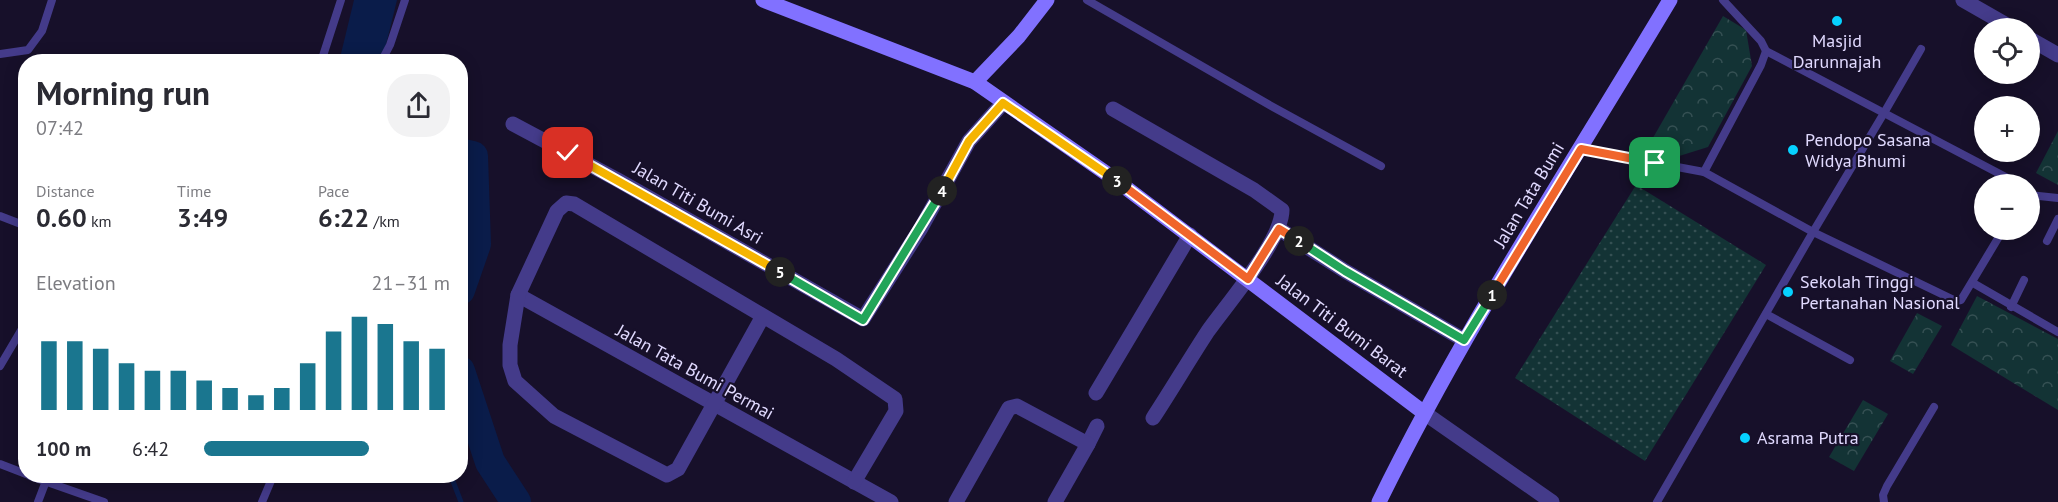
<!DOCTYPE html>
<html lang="en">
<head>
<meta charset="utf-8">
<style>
	:root { --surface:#fff; --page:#f2f2f3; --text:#2b2b33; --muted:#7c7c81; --accent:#1a768f }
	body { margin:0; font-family:"PT Sans",sans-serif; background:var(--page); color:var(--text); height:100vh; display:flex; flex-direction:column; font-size:22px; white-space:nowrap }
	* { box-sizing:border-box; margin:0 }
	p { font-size:20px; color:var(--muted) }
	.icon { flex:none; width:33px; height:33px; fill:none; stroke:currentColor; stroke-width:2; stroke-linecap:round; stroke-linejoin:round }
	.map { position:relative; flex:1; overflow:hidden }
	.drawer { position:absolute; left:18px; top:54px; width:450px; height:429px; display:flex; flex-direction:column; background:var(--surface); border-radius:24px; box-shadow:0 3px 15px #0003 }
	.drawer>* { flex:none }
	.fabs { position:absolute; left:1974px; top:18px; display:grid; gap:12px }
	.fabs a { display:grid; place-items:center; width:66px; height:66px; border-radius:50%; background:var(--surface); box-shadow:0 3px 15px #0003; font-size:30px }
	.pin { position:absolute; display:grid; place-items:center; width:51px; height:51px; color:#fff; margin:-26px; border-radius:12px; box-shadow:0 3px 9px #0006 }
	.km { position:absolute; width:30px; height:30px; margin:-15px; border-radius:50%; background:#222; color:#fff; font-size:16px; line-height:30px; text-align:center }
	.round { display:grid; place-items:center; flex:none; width:63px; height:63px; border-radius:24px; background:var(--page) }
	.head { display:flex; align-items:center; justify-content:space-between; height:102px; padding:0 18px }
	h1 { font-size:33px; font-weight:600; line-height:45px }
	.metrics { display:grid; grid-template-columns:repeat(3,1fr); gap:9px; height:102px; padding:6px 18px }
	.metrics div { display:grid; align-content:center }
	.metrics b { font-size:26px; font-weight:600 }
	.metrics small { font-size:16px; font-weight:400 }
	.metrics p { font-size:16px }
	.chart { height:168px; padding:12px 18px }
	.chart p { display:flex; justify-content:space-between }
	.chart svg { width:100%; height:108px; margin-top:6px; stroke:var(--accent); stroke-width:6 }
	ul { padding:0 18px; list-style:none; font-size:20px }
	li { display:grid; grid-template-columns:96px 72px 1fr; align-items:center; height:45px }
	li i { height:15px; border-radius:8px; background:var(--accent) }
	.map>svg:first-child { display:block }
	.grass { fill:url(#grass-dots) }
	.forest { fill:url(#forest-crowns) }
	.water { fill:#0a1c4a }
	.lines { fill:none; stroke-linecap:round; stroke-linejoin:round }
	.stream { stroke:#0a1c4a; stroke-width:5 }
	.river { stroke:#0a1c4a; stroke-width:30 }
	.lane { stroke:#443b8a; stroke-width:8 }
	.street { stroke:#443b8a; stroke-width:15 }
	.secondary { stroke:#8171ff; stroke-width:15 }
	.split-1-casing { stroke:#fff; stroke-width:12 }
	.split-2-casing { stroke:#fff; stroke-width:12 }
	.split-3-casing { stroke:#fff; stroke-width:12 }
	.split-4-casing { stroke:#fff; stroke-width:12 }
	.split-5-casing { stroke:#fff; stroke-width:12 }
	.split-6-casing { stroke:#fff; stroke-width:12 }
	.split-1 { stroke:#f0652b; stroke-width:8 }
	.split-2 { stroke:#22a559; stroke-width:8 }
	.split-3 { stroke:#f0652b; stroke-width:8 }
	.split-4 { stroke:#f5b400; stroke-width:8 }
	.split-5 { stroke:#22a559; stroke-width:8 }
	.split-6 { stroke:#f5b400; stroke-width:8 }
	.poi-dot { fill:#06d1ff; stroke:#17102a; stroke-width:2 }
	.labels { text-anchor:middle; stroke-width:4.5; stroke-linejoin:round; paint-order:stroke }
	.poi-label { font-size:18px; fill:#e1daff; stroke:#17102a; text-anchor:start }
	.street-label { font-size:18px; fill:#e1daff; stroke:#17102a }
</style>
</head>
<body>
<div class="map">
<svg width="2058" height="502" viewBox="0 0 2058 502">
	<defs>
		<pattern id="grass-dots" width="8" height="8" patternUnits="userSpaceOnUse" patternTransform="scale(1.5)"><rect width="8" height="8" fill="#133335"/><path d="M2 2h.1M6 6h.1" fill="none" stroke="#355053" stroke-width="1.8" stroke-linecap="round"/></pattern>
		<pattern id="forest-crowns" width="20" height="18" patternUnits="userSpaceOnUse" patternTransform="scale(1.5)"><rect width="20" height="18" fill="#133335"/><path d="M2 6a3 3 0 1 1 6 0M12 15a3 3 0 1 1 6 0" fill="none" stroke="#355053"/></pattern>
	</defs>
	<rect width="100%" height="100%" fill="#17102a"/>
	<path class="grass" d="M1636 185 1766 265 1645 461 1515 378Z"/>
	<g class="forest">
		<path d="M1723 16 1746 30 1752 66 1708 147 1676 157 1650 143Z"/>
		<path d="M2058 131V185L2036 173Z"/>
		<path d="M1977 296 2058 339V410L1951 345Z"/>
		<path d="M1917 313 1942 326 1913 374 1890 361Z"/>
		<path d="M1863 400 1888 414 1854 471 1829 457Z"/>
	</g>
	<path class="water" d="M354 0H397L382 61 339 62Z"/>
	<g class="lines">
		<path class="stream" d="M451 476 461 502"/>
		<g class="river">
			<path d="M460 153 473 156 476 244 460 290"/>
			<path d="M460 371 490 462 516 502"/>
		</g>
		<g class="lane">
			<path d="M1087 0 1273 107 1381 166"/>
			<path d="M1921 49 1884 113 2019 184"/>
			<path d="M0 54 28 50 42 31 52 0"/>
			<path d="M321 62 341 0"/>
			<path d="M381 62 390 45 405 0"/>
			<path d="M1581 149 1704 172 1761 65 1766 51 1761 41 1723 0"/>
			<path d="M1704 172 1813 232 1884 113 1766 51"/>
			<path d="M2030 195 2058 198"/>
			<path d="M0 216 26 226"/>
			<path d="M2047 241 2058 219"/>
			<path d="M1973 283 2058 332"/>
			<path d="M2011 307 2024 280"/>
			<path d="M1766 314 1850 360"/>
			<path d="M0 366 26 322"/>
			<path d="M0 464 26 474"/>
			<path d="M30 476 104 502"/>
			<path d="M38 502 46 481"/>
			<path d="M262 502 273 476"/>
			<path d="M1657 502 1813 232 1956 301 1961 300 2003 230"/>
			<path d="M1884 502 1883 495 1887 486 1934 407"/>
		</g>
		<g class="street">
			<path d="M1963 0 2012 28"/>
			<path d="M2030 39 2058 55"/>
			<path d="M1113 109 1254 190 1282 210C1282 241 1227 304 1208 331 1189 360 1172 389 1153 418"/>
			<path d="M513 124 616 179 863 319 921 228 969 141 1003 103"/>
			<path d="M1279 229 1345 271 1464 340"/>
			<path d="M518 295 891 502"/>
			<path d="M763 316 678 469 667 475 554 416 515 381 510 365V345L518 295 557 211 566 203 574 204 836 359 895 399 896 411 854 482"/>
			<path d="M1096 393 1190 235"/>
			<path d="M1423 412 1552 502"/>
			<path d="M1088 444 1097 426"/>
			<path d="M956 502 1009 408 1017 406 1088 444 1055 502"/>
		</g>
		<g class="secondary">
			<path d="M763 0 975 82 1113 178 1423 412"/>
			<path d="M975 82 1019 36 1047 0"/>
			<path d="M1379 502C1464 328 1571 166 1670 0"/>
		</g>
	</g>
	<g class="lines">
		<defs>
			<path id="split-1" d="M1492 295 1581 149 1655 163"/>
			<path id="split-2" d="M1299 241 1345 271 1464 340 1492 295"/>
			<path id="split-3" d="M1117 181 1248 279 1279 229 1299 241"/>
			<path id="split-4" d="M942 191 969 141 1003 103 1117 181"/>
			<path id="split-5" d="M780 272 863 320 942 191"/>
			<path id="split-6" d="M568 153 780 272"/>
		</defs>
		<use href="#split-1" class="split-1-casing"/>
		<use href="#split-2" class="split-2-casing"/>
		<use href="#split-3" class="split-3-casing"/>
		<use href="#split-4" class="split-4-casing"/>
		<use href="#split-5" class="split-5-casing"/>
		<use href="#split-6" class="split-6-casing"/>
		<use href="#split-1" class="split-1"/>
		<use href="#split-2" class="split-2"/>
		<use href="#split-3" class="split-3"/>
		<use href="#split-4" class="split-4"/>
		<use href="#split-5" class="split-5"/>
		<use href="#split-6" class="split-6"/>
	</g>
	<g class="poi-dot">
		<circle cx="1837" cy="21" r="6"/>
		<circle cx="1793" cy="150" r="6"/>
		<circle cx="1788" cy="292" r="6"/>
		<circle cx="1745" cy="438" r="6"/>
	</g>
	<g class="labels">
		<g class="poi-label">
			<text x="1837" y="47" text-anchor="middle">Masjid<tspan x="1837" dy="21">Darunnajah</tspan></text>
			<text x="1805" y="146">Pendopo Sasana<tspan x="1805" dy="21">Widya Bhumi</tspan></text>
			<text x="1800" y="288">Sekolah Tinggi<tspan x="1800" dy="21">Pertanahan Nasional</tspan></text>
			<text x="1757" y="444">Asrama Putra</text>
		</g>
		<g class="street-label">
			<text transform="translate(1529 195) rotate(-59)" y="6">Jalan Tata Bumi</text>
			<text transform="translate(698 203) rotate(30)" y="6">Jalan Titi Bumi Asri</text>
			<text transform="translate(1342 326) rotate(37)" y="6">Jalan Titi Bumi Barat</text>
			<text transform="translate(695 372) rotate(29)" y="6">Jalan Tata Bumi Permai</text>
		</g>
	</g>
</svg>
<div class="fabs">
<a><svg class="icon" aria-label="locate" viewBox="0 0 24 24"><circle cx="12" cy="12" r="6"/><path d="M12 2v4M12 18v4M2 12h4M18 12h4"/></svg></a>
<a>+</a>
<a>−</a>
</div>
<div class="pin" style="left:1655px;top:163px;background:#1e9e55"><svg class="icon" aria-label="arrive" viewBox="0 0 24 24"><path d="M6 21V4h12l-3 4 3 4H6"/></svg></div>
<div class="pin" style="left:568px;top:153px;background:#d93025"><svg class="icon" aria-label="check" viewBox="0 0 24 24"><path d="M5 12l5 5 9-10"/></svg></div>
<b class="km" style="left:1492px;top:295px">1</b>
<b class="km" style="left:1299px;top:241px">2</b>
<b class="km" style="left:1117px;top:181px">3</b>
<b class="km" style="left:942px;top:191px">4</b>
<b class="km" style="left:780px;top:272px">5</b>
<section class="drawer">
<div class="head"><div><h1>Morning run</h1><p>07:42</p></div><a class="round"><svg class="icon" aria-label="share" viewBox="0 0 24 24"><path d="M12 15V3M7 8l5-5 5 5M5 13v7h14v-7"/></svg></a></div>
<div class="metrics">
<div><p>Distance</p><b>0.60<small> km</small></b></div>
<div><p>Time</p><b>3:49</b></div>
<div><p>Pace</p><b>6:22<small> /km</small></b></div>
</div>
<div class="chart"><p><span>Elevation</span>21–31 m</p>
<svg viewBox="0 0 160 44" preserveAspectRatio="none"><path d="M5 44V16M15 44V16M25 44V19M35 44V25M45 44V28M55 44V28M65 44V32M75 44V35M85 44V38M95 44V35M105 44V25M115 44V12M125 44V6M135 44V9M145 44V16M155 44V19"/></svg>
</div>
<ul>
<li><b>100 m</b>6:42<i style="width:67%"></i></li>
</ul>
</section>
</div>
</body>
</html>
